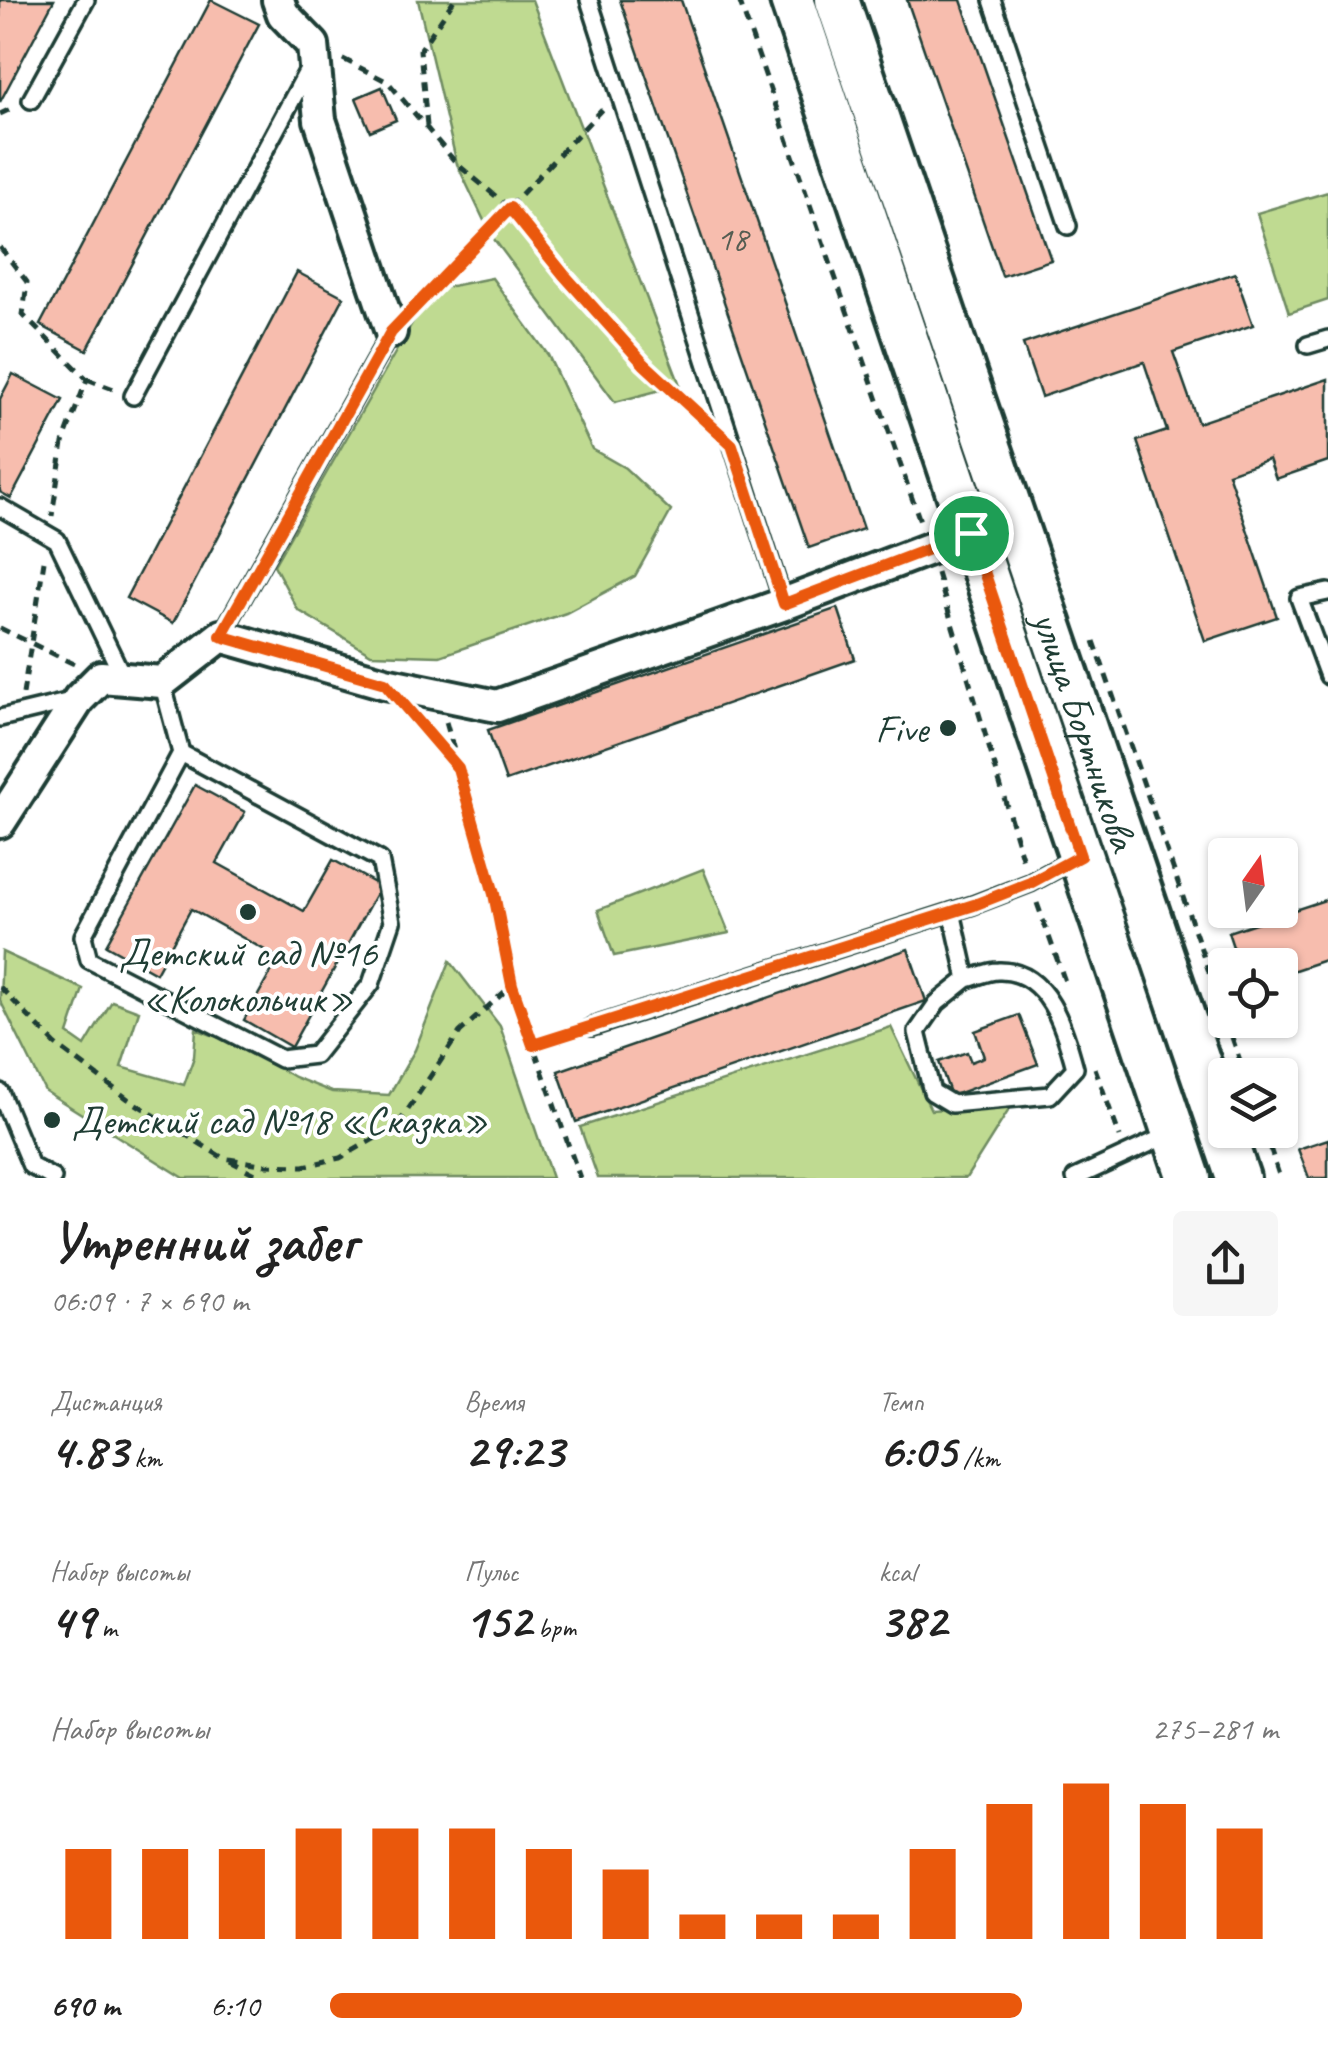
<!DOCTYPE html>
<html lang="ru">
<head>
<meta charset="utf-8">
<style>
	:root { --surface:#fff; --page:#f6f6f6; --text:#222; --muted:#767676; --accent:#ea580c }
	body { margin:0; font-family:Caveat,sans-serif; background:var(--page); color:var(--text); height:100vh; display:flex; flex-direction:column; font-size:38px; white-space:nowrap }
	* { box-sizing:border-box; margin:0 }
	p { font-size:32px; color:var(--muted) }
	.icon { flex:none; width:55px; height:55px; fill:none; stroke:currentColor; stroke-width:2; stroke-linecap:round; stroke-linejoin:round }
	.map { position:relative; height:1178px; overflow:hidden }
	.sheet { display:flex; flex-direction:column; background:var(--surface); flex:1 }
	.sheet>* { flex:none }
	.needle { width:65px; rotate:14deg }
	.fabs { position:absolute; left:1208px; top:838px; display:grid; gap:20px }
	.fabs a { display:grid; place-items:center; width:90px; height:90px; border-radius:10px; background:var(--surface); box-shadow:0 2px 8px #0004; font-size:50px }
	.pin { position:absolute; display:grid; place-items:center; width:85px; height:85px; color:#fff; margin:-42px; border:5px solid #fff; border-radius:50%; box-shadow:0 2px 10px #0007 }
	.round { display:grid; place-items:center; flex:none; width:105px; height:105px; border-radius:10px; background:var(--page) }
	.headline { display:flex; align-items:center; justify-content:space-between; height:170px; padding:0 50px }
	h1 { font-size:55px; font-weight:700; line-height:75px }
	.stats { display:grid; grid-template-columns:repeat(3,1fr); gap:15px; height:170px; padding:10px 50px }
	.stats div { display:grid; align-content:center }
	.stats b { font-size:50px; font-weight:700 }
	.stats small { font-size:28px; font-weight:400 }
	.stats p { font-size:28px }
	.chart { height:280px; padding:20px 50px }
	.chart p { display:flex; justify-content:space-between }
	.chart svg { width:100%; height:180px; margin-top:10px; stroke:var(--accent); stroke-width:6 }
	ul { padding:0 50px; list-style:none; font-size:32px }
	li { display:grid; grid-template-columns:160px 120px 1fr; align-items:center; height:75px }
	li i { height:25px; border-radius:12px; background:var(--accent) }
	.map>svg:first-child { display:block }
	.green { fill:#bfda91; stroke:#6f8c62; stroke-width:2.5 }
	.building { fill:#f7bdae; stroke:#1f3d34; stroke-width:2.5 }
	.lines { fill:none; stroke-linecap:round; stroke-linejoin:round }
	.lane-casing { stroke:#1f3d34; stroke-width:22 }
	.street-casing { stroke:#1f3d34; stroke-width:38 }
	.secondary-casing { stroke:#1f3d34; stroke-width:50 }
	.path { stroke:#1f3d34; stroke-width:5; stroke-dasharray:10 8; stroke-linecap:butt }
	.lane { stroke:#fff; stroke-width:15 }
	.street { stroke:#fff; stroke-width:30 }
	.secondary { stroke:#fff; stroke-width:42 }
	.route-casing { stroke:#fff; stroke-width:20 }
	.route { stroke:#ea580c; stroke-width:12 }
	.poi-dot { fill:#1f3d34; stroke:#fff; stroke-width:4 }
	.labels { text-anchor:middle; stroke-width:8; stroke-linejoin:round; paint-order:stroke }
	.number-label { font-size:35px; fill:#555d52 }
	.poi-label { font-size:40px; fill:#1f3d34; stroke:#fff; text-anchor:end }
	.street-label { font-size:40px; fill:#1f3d34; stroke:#fff }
</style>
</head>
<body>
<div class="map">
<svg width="1328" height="1178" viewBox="0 0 1328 1178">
	<rect width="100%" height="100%" fill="#fff"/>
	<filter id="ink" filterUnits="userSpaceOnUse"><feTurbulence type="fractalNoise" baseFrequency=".01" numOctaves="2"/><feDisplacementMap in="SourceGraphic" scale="20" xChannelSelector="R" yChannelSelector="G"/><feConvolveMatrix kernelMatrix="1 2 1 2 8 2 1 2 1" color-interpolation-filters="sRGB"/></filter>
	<g filter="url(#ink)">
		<g class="green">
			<path d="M418 0H532L680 385 615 402 491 235 457 164Z"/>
			<path d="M1328 192V300L1289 313 1257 213Z"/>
			<path d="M492 278 548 355 592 449 625 468 671 511 635 576 566 613 440 656 371 654 298 610 274 565 431 290Z"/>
			<path d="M703 869 729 933 614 956 598 910Z"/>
			<path d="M2 952 83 989 68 1034 85 1046 112 1001 139 1011 121 1067 184 1085 194 1057 196 1029 244 1047 294 1077 332 1092 389 1095 415 1050 450 961 500 1026 552 1178H184L45 1091 0 1000Z"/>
			<path d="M891 1027 931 1110 1012 1105 966 1178H598L580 1127Z"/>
		</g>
		<g class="building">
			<path d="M0 0H54L0 102Z"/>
			<path d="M211 0 259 24 87 350 40 325Z"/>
			<path d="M620 0H681L863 529 809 548Z"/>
			<path d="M907 0H961L1051 260 1002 276Z"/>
			<path d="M382 87 396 120 370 131 356 98Z"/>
			<path d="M297 272 344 297 173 623 126 598Z"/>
			<path d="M1235 273 1253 325 1173 352 1198 423 1328 379V461L1276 479 1269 459 1228 473 1277 617 1205 641 1137 441 1167 431 1144 362 1041 397 1023 344Z"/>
			<path d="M13 374 63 400 11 498 0 492V399Z"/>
			<path d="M838 608 855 659 506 781 488 730Z"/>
			<path d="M195 785 245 812 217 863 304 911 333 860 380 886 291 1047 244 1020 279 958 191 909 156 973 106 945Z"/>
			<path d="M1328 899V959L1280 975V965H1239L1228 932Z"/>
			<path d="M908 949 926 1001 576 1122 558 1071Z"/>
			<path d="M1019 1015 1038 1064 951 1096 939 1062 967 1052 971 1062 984 1057 975 1031Z"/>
			<path d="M1328 1139V1178H1309L1298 1149Z"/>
		</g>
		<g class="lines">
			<defs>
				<g id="lane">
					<path d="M589 0 784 604"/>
					<path d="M992 0 1068 226"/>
					<path d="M31 100 86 0"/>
					<path d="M1308 345 1328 339"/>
					<path d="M133 396 310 66"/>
					<path d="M0 507 57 540 124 679"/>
					<path d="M1328 592 1299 598 1328 676"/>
					<path d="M221 636 391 332"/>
					<path d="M162 682 181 753 83 936 89 960 281 1059 315 1055 371 984 392 922 380 860 181 753"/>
					<path d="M0 718 75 700"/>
					<path d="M952 912 967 979 937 1003 917 1032 932 1092 952 1104 1050 1095 1075 1068C1065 1030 1048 969 998 971 988 971 976 977 967 979"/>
					<path d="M592 1027 973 905 1030 883 1078 857"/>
					<path d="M0 1092 31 1166 53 1178"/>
					<path d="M1075 1178 1170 1134"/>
				</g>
				<g id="street">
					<path d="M278 0 283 14 313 45 320 120 391 332"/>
					<path d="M0 822 79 699 101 677 162 682 221 636 385 683 497 706 784 604 971 533"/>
				</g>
				<g id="secondary">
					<path d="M792 0 1189 1178"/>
					<path id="s1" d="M837 0 1238 1178"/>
				</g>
			</defs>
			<use href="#lane" class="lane-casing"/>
			<use href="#street" class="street-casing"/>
			<use href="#secondary" class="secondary-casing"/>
			<g class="path">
				<path d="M739 0 921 524"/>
				<path d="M343 59 388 82 457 164 510 208 564 275 645 364 700 416"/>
				<path d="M0 114 15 107"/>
				<path d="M427 126 420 50 454 0"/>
				<path d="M0 247 27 282 23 315 87 379 63 443 52 516"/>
				<path d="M410 312 602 109"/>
				<path d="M87 379 116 390"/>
				<path d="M937 573 1024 864"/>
				<path d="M0 628 74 664"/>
				<path d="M1094 641 1225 1018"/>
				<path d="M23 694 44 561"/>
				<path d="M414 717 456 765"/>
				<path d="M446 722 494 893 512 985 580 1178"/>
				<path d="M1037 903 1067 987"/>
				<path d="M0 987 55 1044 128 1099 223 1158 267 1165 304 1166 340 1158 397 1126 460 1032 512 985"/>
				<path d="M1226 1020 1245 1075"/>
				<path d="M533 1045 573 1033"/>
				<path d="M1095 1068 1120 1137"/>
				<path d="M1264 1130 1280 1178"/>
				<path d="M230 1161 263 1178"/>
			</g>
			<use href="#lane" class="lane"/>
			<use href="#street" class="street"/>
			<use href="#secondary" class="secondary"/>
		</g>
	</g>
	<g class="lines" filter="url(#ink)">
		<defs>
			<path id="route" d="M510 208 564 275 644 364 732 445 784 604 971 533 1080 856 1030 883 974 905 533 1045 512 985 494 894 458 768 385 683 221 636 391 332Z"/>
		</defs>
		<use href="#route" class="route-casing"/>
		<use href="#route" class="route"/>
	</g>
	<g class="poi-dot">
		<circle cx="948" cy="728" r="10"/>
		<circle cx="248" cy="912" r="10"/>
		<circle cx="52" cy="1120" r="10"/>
	</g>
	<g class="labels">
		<g class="number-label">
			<text x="732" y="250">18</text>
		</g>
		<g class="poi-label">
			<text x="928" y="742">Five</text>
			<text x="248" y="966" text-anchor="middle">Детский сад №16<tspan x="248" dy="46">«Колокольчик»</tspan></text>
			<text x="72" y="1134" text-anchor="start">Детский сад №18 «Сказка»</text>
		</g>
		<g class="street-label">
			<text dy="14" stroke="none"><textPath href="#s1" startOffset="772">улица Бортникова</textPath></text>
		</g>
	</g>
</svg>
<div class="fabs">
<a><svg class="needle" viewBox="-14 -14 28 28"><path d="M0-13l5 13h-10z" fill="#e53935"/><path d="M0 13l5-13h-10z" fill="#767676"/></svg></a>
<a><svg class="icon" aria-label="locate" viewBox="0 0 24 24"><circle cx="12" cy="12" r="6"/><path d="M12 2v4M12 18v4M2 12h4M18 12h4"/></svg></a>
<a><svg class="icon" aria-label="layers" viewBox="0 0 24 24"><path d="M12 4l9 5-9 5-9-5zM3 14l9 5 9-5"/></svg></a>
</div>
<div class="pin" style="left:971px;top:533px;background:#1e9e55"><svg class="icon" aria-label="arrive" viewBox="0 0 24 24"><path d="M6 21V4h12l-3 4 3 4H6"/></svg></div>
</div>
<section class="sheet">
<div class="headline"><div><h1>Утренний забег</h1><p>06:09 · 7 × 690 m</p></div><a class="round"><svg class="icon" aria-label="share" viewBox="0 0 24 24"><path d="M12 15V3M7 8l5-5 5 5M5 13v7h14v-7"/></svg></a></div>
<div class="stats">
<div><p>Дистанция</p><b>4.83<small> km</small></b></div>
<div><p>Время</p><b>29:23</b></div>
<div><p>Темп</p><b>6:05<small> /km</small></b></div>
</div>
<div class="stats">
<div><p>Набор высоты</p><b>49<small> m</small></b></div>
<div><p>Пульс</p><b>152<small> bpm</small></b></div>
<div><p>kcal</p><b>382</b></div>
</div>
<div class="chart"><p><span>Набор высоты</span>275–281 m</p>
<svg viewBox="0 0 160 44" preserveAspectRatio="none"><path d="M5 44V22M15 44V22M25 44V22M35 44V17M45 44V17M55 44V17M65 44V22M75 44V27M85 44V38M95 44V38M105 44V38M115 44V22M125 44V11M135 44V6M145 44V11M155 44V17"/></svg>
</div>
<ul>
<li><b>690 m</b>6:10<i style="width:73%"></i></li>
</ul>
</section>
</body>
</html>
